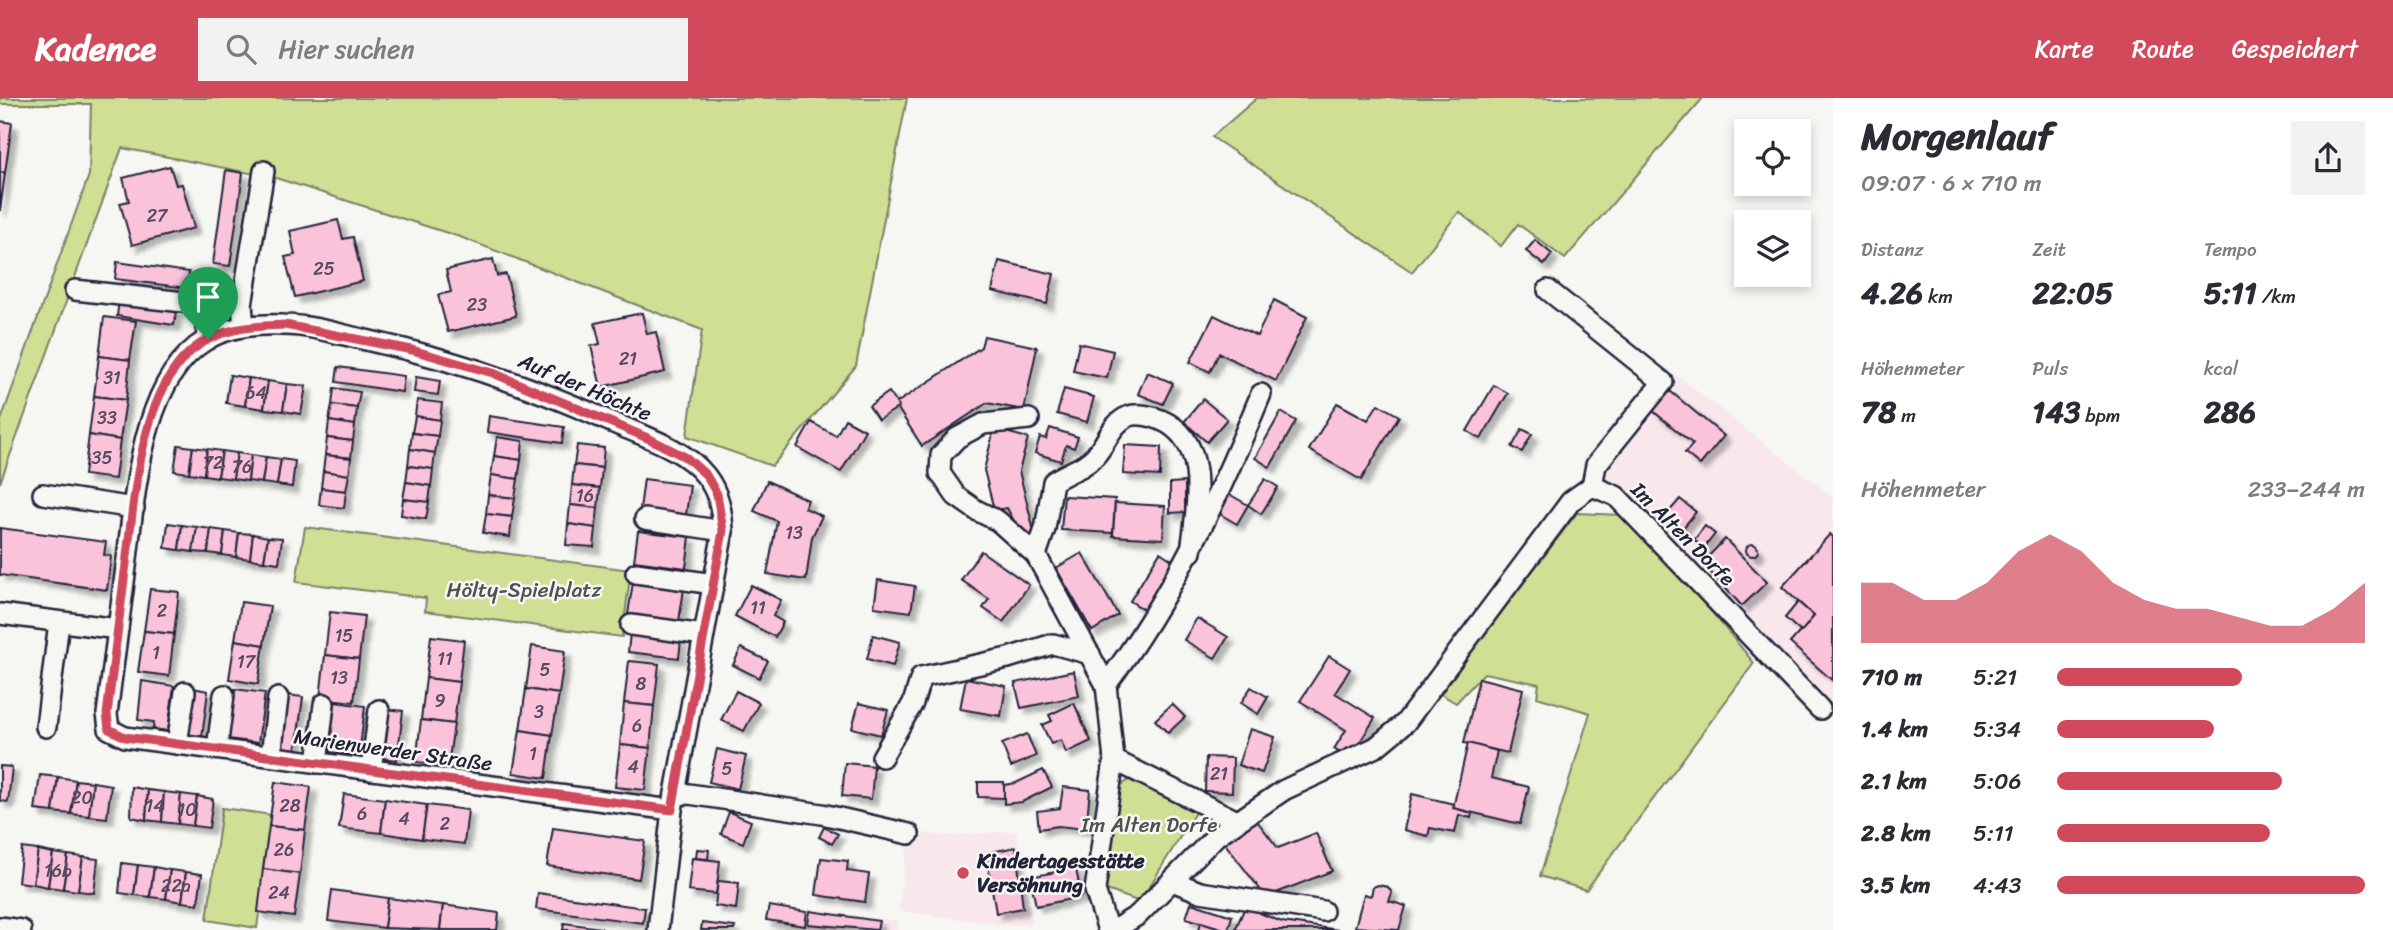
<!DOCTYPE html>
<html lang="de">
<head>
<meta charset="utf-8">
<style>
	:root { --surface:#fff; --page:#f2f2f3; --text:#2b2b33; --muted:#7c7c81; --accent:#d1495b }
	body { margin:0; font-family:Sriracha,sans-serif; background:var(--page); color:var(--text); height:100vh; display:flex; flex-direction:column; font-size:26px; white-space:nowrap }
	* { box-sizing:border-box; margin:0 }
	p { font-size:23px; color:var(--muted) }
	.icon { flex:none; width:38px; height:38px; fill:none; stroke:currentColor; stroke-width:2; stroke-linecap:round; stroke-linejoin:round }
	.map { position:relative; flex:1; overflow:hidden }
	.details { display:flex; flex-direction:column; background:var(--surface); width:560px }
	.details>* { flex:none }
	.controls { position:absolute; left:1734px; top:21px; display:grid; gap:14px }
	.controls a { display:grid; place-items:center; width:77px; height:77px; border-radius:0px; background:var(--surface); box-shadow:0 4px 10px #0003; font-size:35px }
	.pin { position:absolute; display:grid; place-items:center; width:60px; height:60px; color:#fff; margin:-72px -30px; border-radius:50% 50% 50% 0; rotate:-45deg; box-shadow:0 0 7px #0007 }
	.pin .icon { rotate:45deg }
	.round { display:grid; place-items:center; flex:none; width:74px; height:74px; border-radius:0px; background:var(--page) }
	.overview { display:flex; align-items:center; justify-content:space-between; height:119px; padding:0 28px }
	h1 { font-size:38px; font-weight:800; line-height:52px }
	.stats { display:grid; grid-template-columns:repeat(3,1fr); gap:10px; height:119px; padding:7px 28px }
	.stats div { display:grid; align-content:center }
	.stats b { font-size:30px; font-weight:800 }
	.stats small { font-size:19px; font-weight:400 }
	.stats p { font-size:19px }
	.chart { height:196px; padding:14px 28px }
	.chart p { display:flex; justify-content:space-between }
	.chart svg { width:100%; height:126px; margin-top:7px; fill:var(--accent); opacity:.7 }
	ul { padding:0 28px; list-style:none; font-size:23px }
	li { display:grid; grid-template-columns:112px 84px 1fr; align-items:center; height:52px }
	li i { height:18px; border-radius:9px; background:var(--accent) }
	header { display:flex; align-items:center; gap:42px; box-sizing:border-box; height:98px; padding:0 35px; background:var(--accent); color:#fff }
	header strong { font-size:33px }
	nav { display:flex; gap:38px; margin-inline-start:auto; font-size:24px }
	.search { width:490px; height:63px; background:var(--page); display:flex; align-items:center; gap:18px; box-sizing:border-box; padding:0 24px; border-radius:0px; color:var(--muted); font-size:26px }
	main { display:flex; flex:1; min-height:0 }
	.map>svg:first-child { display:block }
	.built { fill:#f8e7eb }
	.green { fill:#cfe094; stroke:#788168; stroke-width:2 }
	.building { fill:#fbc3da; stroke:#22223b; stroke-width:2; filter:url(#shadow) }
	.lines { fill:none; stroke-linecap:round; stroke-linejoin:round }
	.minor-casing { stroke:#22223b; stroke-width:24 }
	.minor { stroke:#f6f6f2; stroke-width:19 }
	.route-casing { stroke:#fff; stroke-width:14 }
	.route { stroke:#d1495b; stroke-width:9 }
	.poi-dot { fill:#d1495b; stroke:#f6f6f2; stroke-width:2.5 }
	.labels { text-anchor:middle; stroke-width:5; stroke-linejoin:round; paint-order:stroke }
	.number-label { font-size:18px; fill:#584a63 }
	.street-label { font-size:21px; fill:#22223b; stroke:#f6f6f2 }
	.park-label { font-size:21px; fill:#4d5251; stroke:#f6f6f2 }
	.poi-label { font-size:21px; font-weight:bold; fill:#22223b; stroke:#f6f6f2; text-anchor:start }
</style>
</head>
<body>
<header>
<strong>Kadence</strong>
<div class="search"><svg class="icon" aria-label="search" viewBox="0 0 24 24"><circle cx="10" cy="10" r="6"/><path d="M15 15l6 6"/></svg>Hier suchen</div>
<nav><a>Karte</a><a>Route</a><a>Gespeichert</a></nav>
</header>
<main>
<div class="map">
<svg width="1833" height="832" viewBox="0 0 1833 832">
	<defs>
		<filter id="shadow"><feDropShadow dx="6" dy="6" stdDeviation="2" flood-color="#0004"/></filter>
	</defs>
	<rect width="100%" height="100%" fill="#f6f6f2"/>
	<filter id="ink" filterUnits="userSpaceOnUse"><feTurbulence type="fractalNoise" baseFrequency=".0143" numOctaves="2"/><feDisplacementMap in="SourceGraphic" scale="14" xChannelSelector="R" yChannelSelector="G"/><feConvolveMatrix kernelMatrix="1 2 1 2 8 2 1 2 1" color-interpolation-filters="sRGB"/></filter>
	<g filter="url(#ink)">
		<g class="built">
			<path d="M1675 276 1833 399V609L1594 369Z"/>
			<path d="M909 733 944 738 1016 733 1032 826 1005 827 899 813Z"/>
			<path d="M808 810 898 823 897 832H805Z"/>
		</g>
		<g class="green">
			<path d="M0 0H907L856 268 772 368 687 338 702 232 460 139 276 80 122 50 0 385V325L89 77 91 6H0Z"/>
			<path d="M1257 0H1703L1565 161 1518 126 1501 148 1459 114 1412 174 1212 39Z"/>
			<path d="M1577 415 1621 417 1712 514 1754 565 1586 792 1540 778 1590 615 1537 599 1539 586 1484 575 1456 605 1439 595Z"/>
			<path d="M305 429 631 472 622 539 425 513 426 500 296 484Z"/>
			<path d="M1129 682 1193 708 1196 713 1140 804 1104 791 1120 688Z"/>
			<path d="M222 710 272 717 257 830 207 822Z"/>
		</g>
		<g class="building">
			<path d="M0 23 12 25 5 75 0 74Z"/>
			<path d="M170 68 176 87 182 86 194 130 132 147 120 105 129 103 123 80Z"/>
			<path d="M226 72 243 75 230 168 213 166Z"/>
			<path d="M0 74 5 75 0 113Z"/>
			<path d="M338 122 343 141 353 139 363 183 295 199 285 159 295 157 290 133Z"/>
			<path d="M1535 142 1552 156 1544 167 1526 153Z"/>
			<path d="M493 161 497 178 506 176 516 218 448 234 438 197 451 194 446 172Z"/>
			<path d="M999 163 1054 176 1047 206 992 193Z"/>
			<path d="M117 164 189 174 187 190 115 181Z"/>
			<path d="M119 202 177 211 174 227 117 218Z"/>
			<path d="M1274 202 1307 219 1276 283 1219 255 1210 274 1190 264 1214 217 1257 238Z"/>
			<path d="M642 215 647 236 656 234 665 274 601 289 591 248 600 246 595 225Z"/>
			<path d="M104 219 136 223 130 262 99 258Z"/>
			<path d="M984 238 1037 249 1024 312 987 305 922 348 895 306 981 249Z"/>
			<path d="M1079 245 1113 253 1107 280 1073 273Z"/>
			<path d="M99 258 130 262 126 302 94 298Z"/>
			<path d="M338 269 404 278 402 294 336 284Z"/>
			<path d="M1147 274 1173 285 1163 306 1138 296Z"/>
			<path d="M230 277 249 280 245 308 226 305Z"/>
			<path d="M416 279 440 283 438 297 414 294Z"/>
			<path d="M249 280 268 283 264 311 245 308Z"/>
			<path d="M268 283 287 286 283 313 264 311Z"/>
			<path d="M287 286 306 288 301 316 283 313Z"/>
			<path d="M1494 287 1508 295 1481 341 1467 333Z"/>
			<path d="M334 290 360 294 357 310 332 307Z"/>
			<path d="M1064 291 1094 299 1087 324 1057 316Z"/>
			<path d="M1670 293 1724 338 1700 367 1685 355 1693 346 1653 313Z"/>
			<path d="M889 294 899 309 878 322 869 308Z"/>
			<path d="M94 298 126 302 120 342 89 337Z"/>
			<path d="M1203 301 1227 321 1207 344 1184 324Z"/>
			<path d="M417 302 442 305 440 322 415 318Z"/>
			<path d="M1337 305 1368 322 1378 306 1399 318 1361 382 1309 352Z"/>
			<path d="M332 307 357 310 355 327 329 323Z"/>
			<path d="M1281 314 1296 323 1270 369 1255 360Z"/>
			<path d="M415 318 440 322 438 338 412 335Z"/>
			<path d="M489 318 564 329 562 345 487 334Z"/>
			<path d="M845 321 865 332 841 374 797 349 811 324 836 338Z"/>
			<path d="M329 323 355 327 353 343 327 340Z"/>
			<path d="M1050 330 1078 339 1074 350 1066 347 1061 363 1035 355 1040 339 1046 341Z"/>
			<path d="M994 331 1028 340 1019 373 1035 437 1025 443 1007 410 994 412 984 372Z"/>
			<path d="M1522 331 1532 336 1522 354 1512 349Z"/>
			<path d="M412 335 438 338 435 355 410 351Z"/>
			<path d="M89 337 120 342 115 381 84 377Z"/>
			<path d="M497 339 523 343 521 362 494 358Z"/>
			<path d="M327 340 353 343 351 360 325 357Z"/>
			<path d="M178 347 193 349 189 375 174 373Z"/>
			<path d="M577 347 604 350 602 370 574 367Z"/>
			<path d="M1125 347 1161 349 1160 378 1123 376Z"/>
			<path d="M193 349 207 351 204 377 189 375Z"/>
			<path d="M207 351 222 353 218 379 204 377Z"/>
			<path d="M410 351 435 355 433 371 408 368Z"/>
			<path d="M222 353 237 355 233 381 218 379Z"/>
			<path d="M237 355 251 357 248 383 233 381Z"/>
			<path d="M251 357 266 359 262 385 248 383Z"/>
			<path d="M325 357 351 360 349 377 323 373Z"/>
			<path d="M494 358 521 362 518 381 491 377Z"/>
			<path d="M266 359 281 361 277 387 262 385Z"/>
			<path d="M281 361 295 363 292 389 277 387Z"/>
			<path d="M574 367 602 370 600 390 572 387Z"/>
			<path d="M408 368 433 371 431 388 406 384Z"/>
			<path d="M323 373 349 377 346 393 321 390Z"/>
			<path d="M491 377 518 381 515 400 488 397Z"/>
			<path d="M644 381 690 387 686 417 640 411Z"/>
			<path d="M1265 381 1278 389 1261 416 1248 407Z"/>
			<path d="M767 383 808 402 805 410 822 418 812 439 806 482 767 476 777 423 754 413Z"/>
			<path d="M406 384 431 388 429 404 403 401Z"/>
			<path d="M1185 384V414L1170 415V385Z"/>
			<path d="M572 387 600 390 598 410 570 407Z"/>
			<path d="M321 390 346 393 344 410 319 407Z"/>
			<path d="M1229 396 1248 407 1237 426 1218 415Z"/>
			<path d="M488 397 515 400 512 419 486 416Z"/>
			<path d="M1064 398 1115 401 1113 435 1061 432Z"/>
			<path d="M403 401 429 404 426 421 401 417Z"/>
			<path d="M1680 401 1696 414 1679 435 1663 421Z"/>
			<path d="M1115 405 1165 408 1163 441 1113 438Z"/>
			<path d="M570 407 598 410 596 430 568 426Z"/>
			<path d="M486 416 512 419 510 439 483 435Z"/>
			<path d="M168 425 182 427 179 452 165 450Z"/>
			<path d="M568 426 596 430 594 449 566 447Z"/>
			<path d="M182 427 197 429 193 454 179 452Z"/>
			<path d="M1705 428 1715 436 1704 450 1694 442Z"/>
			<path d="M197 429 211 431 208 455 193 454Z"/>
			<path d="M0 430 106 444 104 457 111 458 107 492 0 477Z"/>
			<path d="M211 431 225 433 222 457 208 455Z"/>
			<path d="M225 433 239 435 236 459 222 457Z"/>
			<path d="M638 433 690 439 686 470 634 463Z"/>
			<path d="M239 435 253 436 250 461 236 459Z"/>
			<path d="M253 436 268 439 264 463 250 461Z"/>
			<path d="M1830 436 1833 439V583L1790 545 1814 518 1782 489Z"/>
			<path d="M268 439 282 440 279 465 264 463Z"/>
			<path d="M1725 441 1767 484 1742 508 1702 465Z"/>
			<circle cx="1752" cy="452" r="6"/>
			<path d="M981 453 1029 487 1003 524 983 510 989 501 961 482Z"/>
			<path d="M1160 454 1172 462 1145 512 1130 503Z"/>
			<path d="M1082 455 1118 517 1092 533 1056 470Z"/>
			<path d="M878 482 915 488 911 514 874 509Z"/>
			<path d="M633 484 684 491 679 523 628 516Z"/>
			<path d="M751 487 781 502 773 518 783 524 775 539 735 518Z"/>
			<path d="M150 491 179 494 174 536 144 533Z"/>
			<path d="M241 504 270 508 264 547 235 542Z"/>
			<path d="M1798 504 1814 518 1801 534 1785 520Z"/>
			<path d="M330 514 364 518 359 561 325 557Z"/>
			<path d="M1197 520 1228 539 1215 560 1184 542Z"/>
			<path d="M144 533 174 536 169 578 138 574Z"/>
			<path d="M630 535 681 542 679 560 628 554Z"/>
			<path d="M873 537 900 544 893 568 867 561Z"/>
			<path d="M431 538 464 542 459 584 426 580Z"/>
			<path d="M235 542 264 547 258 586 229 581Z"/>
			<path d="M532 548 565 553 559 596 526 591Z"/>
			<path d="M741 550 768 563 759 580 733 567Z"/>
			<path d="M325 557 359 561 354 604 320 600Z"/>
			<path d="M1329 558 1350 571 1335 595 1375 620 1349 661 1334 651 1346 632 1300 603Z"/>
			<path d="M629 563 659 566 654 608 624 605Z"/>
			<path d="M1074 573 1079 598 1021 610 1015 585Z"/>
			<path d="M426 580 459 584 454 626 421 622Z"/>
			<path d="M966 580 1006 588 1001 618 960 611Z"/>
			<path d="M1479 580 1523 591 1508 655 1464 645Z"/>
			<path d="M142 583 174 588 168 633 153 631 154 624 138 622Z"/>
			<path d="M1251 589 1268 599 1258 616 1241 605Z"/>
			<path d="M193 590 208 593 202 639 186 636Z"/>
			<path d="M235 591 265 595 258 645 228 641Z"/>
			<path d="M526 591 559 596 552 637 520 632Z"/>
			<path d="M736 593 759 605 744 633 721 622Z"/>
			<path d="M287 597 303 599 296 651 280 649Z"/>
			<path d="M335 604 365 608 359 658 329 654Z"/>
			<path d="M624 605 654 608 650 650 620 647Z"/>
			<path d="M859 605 888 612 881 637 852 630Z"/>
			<path d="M1074 605 1091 643 1066 655 1061 642 1051 646 1042 627 1052 623 1049 617Z"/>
			<path d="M1172 606 1185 619 1168 635 1155 622Z"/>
			<path d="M386 611 403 613 397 662 379 660Z"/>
			<path d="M421 622 454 626 448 668 416 664Z"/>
			<path d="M1250 631 1275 639 1262 675 1238 667Z"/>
			<path d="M520 632 552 637 546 680 513 675Z"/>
			<path d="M1027 636 1036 658 1011 669 1002 646Z"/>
			<path d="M1468 645 1497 653 1491 680 1529 689 1520 726 1453 710Z"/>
			<path d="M620 647 650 650 645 692 615 689Z"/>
			<path d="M717 651 746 658 738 691 709 684Z"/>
			<path d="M1206 659 1233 660 1232 694 1205 693Z"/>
			<path d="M845 665 874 668 871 701 842 698Z"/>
			<path d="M0 668 12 669 8 704 0 703Z"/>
			<path d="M1043 672 1052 689 1022 704 1004 706V687L1016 685Z"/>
			<path d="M40 677 58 679 53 714 35 712Z"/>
			<path d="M58 679 76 682 71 716 53 714Z"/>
			<path d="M76 682 93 684 89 718 71 716Z"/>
			<path d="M93 684 111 687 107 720 89 718Z"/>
			<path d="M275 684 311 689 305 732 269 728Z"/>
			<path d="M978 684H1004V700L978 699Z"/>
			<path d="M132 689 148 692 146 722 131 719Z"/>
			<path d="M1063 689 1090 692 1086 731 1058 728 1039 731 1037 713 1060 710Z"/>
			<path d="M148 692 164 694 162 724 146 722Z"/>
			<path d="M164 694 181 696 178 726 162 724Z"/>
			<path d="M181 696 197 698 193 728 178 726Z"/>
			<path d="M344 696 385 701 381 735 339 730Z"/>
			<path d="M1412 696 1454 706 1453 710 1472 715 1471 720 1459 717 1455 735 1430 730 1428 738 1404 732Z"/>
			<path d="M197 698 213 701 209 730 193 728Z"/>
			<path d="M385 701 427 707 422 741 381 735Z"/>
			<path d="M427 707 468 712 464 746 422 741Z"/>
			<path d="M729 714 751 723 743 745 721 736Z"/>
			<path d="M1254 719 1278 750 1316 735 1332 773 1266 799 1223 743Z"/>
			<path d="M269 728 305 732 300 776 263 771Z"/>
			<path d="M824 729 838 736 832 746 819 739Z"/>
			<path d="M553 730 645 743 639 781 547 768Z"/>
			<path d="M1016 749 1023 810 996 815 986 755Z"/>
			<path d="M22 750 38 752 33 786 18 784Z"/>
			<path d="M697 751 709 752 708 761 696 760Z"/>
			<path d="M38 752 53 755 48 789 33 786Z"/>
			<path d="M53 755 68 757 63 791 48 789Z"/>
			<path d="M68 757 83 759 78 793 63 791Z"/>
			<path d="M83 759 98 761 94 795 78 793Z"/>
			<path d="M692 760 720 763 716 796 688 793Z"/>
			<path d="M821 760 848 763 847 773 869 776 865 804 816 797Z"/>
			<path d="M122 765 138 767 134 797 119 795Z"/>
			<path d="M138 767 154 769 150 799 134 797Z"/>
			<path d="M154 769 170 772 166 801 150 799Z"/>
			<path d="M1076 770 1081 799 1036 808 1030 779Z"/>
			<path d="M263 771 300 776 294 819 258 814Z"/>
			<path d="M170 772 186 774 182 804 166 801Z"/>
			<path d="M186 774 202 776 198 806 182 804Z"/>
			<path d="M718 783 739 785 736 811 715 808Z"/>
			<path d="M1378 787 1388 789 1392 795 1389 803 1406 808 1399 832 1355 829 1364 796 1371 798 1373 789Z"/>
			<path d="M332 792 388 800 384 830 328 823Z"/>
			<path d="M538 795 645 810 643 825 536 811Z"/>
			<path d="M388 800 443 807 440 832 384 830Z"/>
			<path d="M1191 805 1232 818 1228 832 1186 820Z"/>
			<path d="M443 807 499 815 497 832H440Z"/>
			<path d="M769 808 807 814 805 828 766 822Z"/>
			<path d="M1245 809 1282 824 1339 832H1235Z"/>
			<path d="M810 813 879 823 877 832 808 826Z"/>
			<path d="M1201 824 1217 829V832H1199Z"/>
			<path d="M564 825 601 830 600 832H563Z"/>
			<path d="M702 825 735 829 734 832H701Z"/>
		</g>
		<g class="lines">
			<defs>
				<g id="minor">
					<path d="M75 192 202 206 208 241"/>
					<path d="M1548 192 1663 284 1596 367 1592 388"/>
					<path d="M244 228 242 207 264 73"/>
					<path d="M1029 321 983 326 957 340 941 357 940 375 956 398 976 412 998 423 1036 457 1106 587 1114 662 1095 792 1108 832"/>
					<path d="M43 396 134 410"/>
					<path d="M645 421 723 433"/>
					<path d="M1036 457 1045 431 1053 384C1066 374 1082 372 1094 359 1107 346 1110 326 1129 318 1138 315 1152 318 1161 322 1211 343 1196 410 1191 454"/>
					<path d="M636 475 714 486"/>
					<path d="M0 516 118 531"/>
					<path d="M631 527 704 537"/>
					<path d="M1106 587C1173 497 1219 399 1261 296"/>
					<path d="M46 629 59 524"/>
					<path d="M177 646 185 594"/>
					<path d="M217 651 224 597"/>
					<path d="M271 658 278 600"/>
					<path d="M882 659 913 605 921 579 1008 560 1053 546 1090 556"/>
					<path d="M1114 662 1237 723"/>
					<path d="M317 665 324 606"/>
					<path d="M371 672 379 612"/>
					<path d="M675 697 689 696 822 716 909 736"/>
					<path d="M1172 783 1200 794 1323 813"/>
					<path d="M0 829 21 832"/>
					<path d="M658 832 672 712 723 433C722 413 719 395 706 378 685 351 646 339 616 326 534 289 453 261 366 242 339 236 310 227 283 227 258 226 228 228 206 242 140 282 135 400 126 469 120 518 113 567 107 616L109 631 125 639 672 712"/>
					<path d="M1114 832 1138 817 1216 738 1284 692 1376 649 1405 625 1571 403 1592 388 1616 398 1820 611"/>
				</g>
			</defs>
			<use href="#minor" class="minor-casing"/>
			<use href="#minor" class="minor"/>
		</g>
	</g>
	<g class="lines" filter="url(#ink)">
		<defs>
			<path id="route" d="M285 227 412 252 493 275 650 341 687 360 706 377 717 396 723 433 672 712 125 639 109 631 107 616C113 568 119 521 125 474 134 409 138 299 191 253 217 230 251 228 285 227Z"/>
		</defs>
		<use href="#route" class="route-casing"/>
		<use href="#route" class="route"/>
	</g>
	<circle class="poi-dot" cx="963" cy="775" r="7"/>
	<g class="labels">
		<g class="number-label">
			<text x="157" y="124">27</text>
			<text x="324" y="177">25</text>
			<text x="477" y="213">23</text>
			<text x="628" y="267">21</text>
			<text x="112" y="286">31</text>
			<text x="256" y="301">64</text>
			<text x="107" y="326">33</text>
			<text x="102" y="366">35</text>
			<text x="213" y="371">72</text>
			<text x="242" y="375">76</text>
			<text x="585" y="404">16</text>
			<text x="794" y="441">13</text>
			<text x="758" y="516">11</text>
			<text x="162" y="519">2</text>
			<text x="344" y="544">15</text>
			<text x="156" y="561">1</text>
			<text x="445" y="567">11</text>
			<text x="246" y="570">17</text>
			<text x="545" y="578">5</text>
			<text x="339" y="586">13</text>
			<text x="641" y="592">8</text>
			<text x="440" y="609">9</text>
			<text x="539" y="620">3</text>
			<text x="637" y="634">6</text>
			<text x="533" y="662">1</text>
			<text x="633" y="675">4</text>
			<text x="727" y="677">5</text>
			<text x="1219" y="682">21</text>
			<text x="82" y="706">20</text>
			<text x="155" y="714">14</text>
			<text x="290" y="714">28</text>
			<text x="187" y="718">10</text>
			<text x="362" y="722">6</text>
			<text x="404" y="727">4</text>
			<text x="445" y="732">2</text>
			<text x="284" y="758">26</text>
			<text x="58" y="779">16b</text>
			<text x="176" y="794">22a</text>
			<text x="279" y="801">24</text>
		</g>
		<g class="street-label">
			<text transform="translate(585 289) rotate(23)" y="7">Auf der Höchte</text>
			<text transform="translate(1683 436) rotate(45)" y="7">Im Alten Dorfe</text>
			<text transform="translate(393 652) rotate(8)" y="7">Marienwerder Straße</text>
		</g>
		<g class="park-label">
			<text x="524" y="499">Hölty-Spielplatz</text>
			<text x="1149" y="734">Im Alten Dorfe</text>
		</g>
		<g class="poi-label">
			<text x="977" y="770">Kindertagesstätte<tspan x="977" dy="24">Versöhnung</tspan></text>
		</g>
	</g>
</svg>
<div class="controls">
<a><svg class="icon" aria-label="locate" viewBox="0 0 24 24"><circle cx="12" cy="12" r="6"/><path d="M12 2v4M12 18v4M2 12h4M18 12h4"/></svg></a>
<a><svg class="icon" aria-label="layers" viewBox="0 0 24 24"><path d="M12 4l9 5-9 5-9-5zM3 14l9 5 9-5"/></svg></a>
</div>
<div class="pin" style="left:208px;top:241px;background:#1e9e55"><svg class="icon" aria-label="arrive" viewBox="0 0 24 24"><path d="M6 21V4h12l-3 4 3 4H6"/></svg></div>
</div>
<section class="details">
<div class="overview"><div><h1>Morgenlauf</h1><p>09:07 · 6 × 710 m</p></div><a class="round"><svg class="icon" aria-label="share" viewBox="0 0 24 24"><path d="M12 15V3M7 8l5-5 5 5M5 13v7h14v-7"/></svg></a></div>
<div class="stats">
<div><p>Distanz</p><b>4.26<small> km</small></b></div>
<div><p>Zeit</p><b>22:05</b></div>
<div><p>Tempo</p><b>5:11<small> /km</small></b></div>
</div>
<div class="stats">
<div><p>Höhenmeter</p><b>78<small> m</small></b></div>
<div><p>Puls</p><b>143<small> bpm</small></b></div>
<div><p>kcal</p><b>286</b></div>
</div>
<div class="chart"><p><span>Höhenmeter</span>233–244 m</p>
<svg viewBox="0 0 160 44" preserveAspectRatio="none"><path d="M0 44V23L10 23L20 29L30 29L40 23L50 12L60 6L70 12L80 23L90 29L100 32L110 32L120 35L130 38L140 38L150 32L160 23V44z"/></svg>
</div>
<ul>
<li><b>710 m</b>5:21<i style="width:60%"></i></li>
<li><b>1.4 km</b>5:34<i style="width:51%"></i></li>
<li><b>2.1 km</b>5:06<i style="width:73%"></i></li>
<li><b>2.8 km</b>5:11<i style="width:69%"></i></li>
<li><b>3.5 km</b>4:43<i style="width:100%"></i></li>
</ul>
</section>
</main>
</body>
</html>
